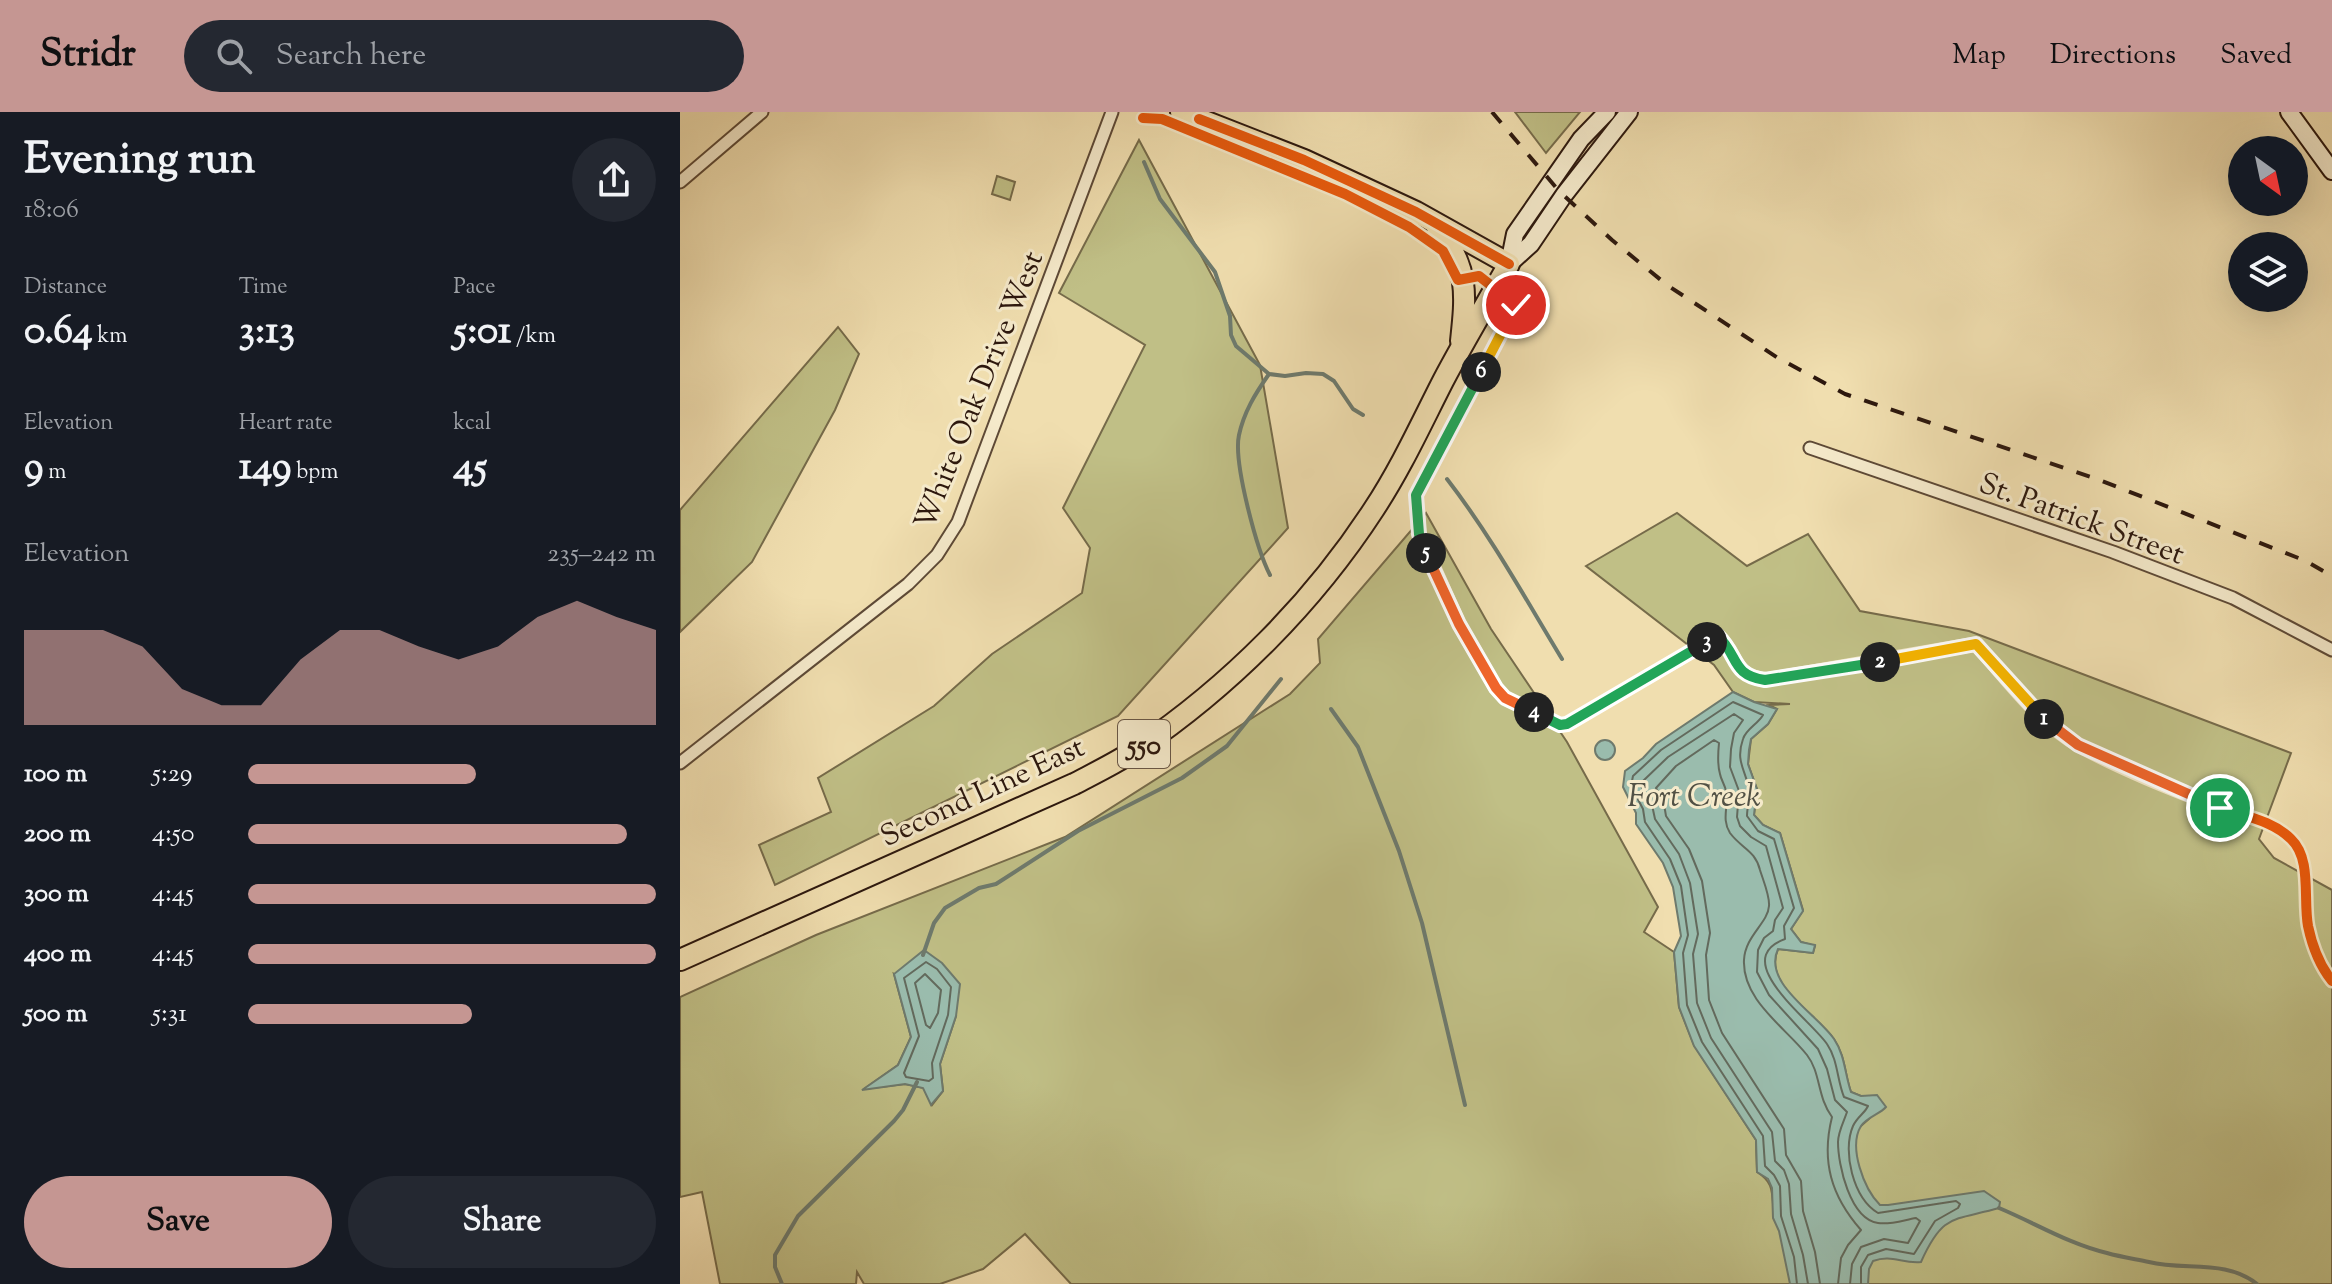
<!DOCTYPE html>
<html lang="en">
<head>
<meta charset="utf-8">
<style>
	:root { --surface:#171b24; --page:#242831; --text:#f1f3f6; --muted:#9ea1a6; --accent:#c59692 }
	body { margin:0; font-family:"Sorts Mill Goudy",serif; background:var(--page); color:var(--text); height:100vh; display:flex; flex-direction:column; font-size:30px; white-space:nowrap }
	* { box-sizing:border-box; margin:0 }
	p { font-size:26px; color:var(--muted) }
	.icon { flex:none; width:44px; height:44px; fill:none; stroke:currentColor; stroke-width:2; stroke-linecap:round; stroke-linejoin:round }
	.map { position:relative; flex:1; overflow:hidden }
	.sheet { display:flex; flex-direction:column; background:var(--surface); width:680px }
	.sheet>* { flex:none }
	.needle { width:52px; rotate:147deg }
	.buttons { position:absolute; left:1548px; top:24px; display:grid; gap:16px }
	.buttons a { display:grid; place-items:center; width:80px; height:80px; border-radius:50%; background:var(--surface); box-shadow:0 8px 32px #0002; font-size:40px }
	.pin { position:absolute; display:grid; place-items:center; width:68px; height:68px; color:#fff; margin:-34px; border:4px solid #fff; border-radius:50%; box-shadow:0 2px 8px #0007 }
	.km { position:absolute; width:40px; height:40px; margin:-20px; border-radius:50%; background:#222; color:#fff; font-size:22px; line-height:40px; text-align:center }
	.round { display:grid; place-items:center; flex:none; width:84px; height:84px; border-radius:42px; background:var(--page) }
	.head { display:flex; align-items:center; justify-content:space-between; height:136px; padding:0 24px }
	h1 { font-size:44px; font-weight:700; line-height:60px }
	.figures { display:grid; grid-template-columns:repeat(3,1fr); gap:12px; height:136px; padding:8px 24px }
	.figures div { display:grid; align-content:center }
	.figures b { font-size:40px; font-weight:700 }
	.figures small { font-size:22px; font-weight:400 }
	.figures p { font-size:22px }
	.chart { height:224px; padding:16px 24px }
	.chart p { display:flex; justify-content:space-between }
	.chart svg { width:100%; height:144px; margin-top:8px; fill:var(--accent); opacity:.7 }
	.button { display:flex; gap:16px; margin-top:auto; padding:16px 24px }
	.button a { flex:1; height:92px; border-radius:48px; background:var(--accent); color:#111; font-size:32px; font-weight:700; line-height:92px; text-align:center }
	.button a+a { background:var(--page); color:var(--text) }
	ul { padding:0 24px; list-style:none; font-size:26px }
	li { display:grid; grid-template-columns:128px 96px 1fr; align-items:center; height:60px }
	li i { height:20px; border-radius:10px; background:var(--accent) }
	header { display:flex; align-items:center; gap:48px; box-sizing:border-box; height:112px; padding:0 40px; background:var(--accent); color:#111 }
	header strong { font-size:38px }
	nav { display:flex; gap:44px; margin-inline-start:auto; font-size:28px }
	.search { width:560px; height:72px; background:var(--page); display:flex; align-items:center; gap:20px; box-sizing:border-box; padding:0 28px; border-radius:44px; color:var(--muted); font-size:30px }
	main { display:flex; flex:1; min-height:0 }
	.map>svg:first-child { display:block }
	.green { fill:#c0bf86; stroke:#766b4a; stroke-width:2; fill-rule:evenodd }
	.water { fill:#9abcad; stroke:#6e7a6d; stroke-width:2 }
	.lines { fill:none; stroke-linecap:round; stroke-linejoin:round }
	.shore { stroke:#636a5d; stroke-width:2 }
	.stream { stroke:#6e7a6d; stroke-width:4 }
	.street-casing { stroke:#5d4936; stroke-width:15 }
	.secondary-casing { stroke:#2c170d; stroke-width:20 }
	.highway-casing { stroke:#2c170d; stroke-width:24 }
	.street { stroke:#f5eacb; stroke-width:11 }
	.secondary { stroke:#f5eacb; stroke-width:16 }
	.highway { stroke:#f0deaf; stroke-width:20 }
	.rail { stroke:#2c170d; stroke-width:4; stroke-dasharray:14 14; stroke-linecap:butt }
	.cycleway-casing { stroke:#f5eacb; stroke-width:15 }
	.cycleway { stroke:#e8590c; stroke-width:10 }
	.split-1-casing { stroke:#fff; stroke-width:16 }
	.split-2-casing { stroke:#fff; stroke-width:16 }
	.split-3-casing { stroke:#fff; stroke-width:16 }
	.split-4-casing { stroke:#fff; stroke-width:16 }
	.split-5-casing { stroke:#fff; stroke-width:16 }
	.split-6-casing { stroke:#fff; stroke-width:16 }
	.split-7-casing { stroke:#fff; stroke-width:16 }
	.split-1 { stroke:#f0652b; stroke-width:10 }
	.split-2 { stroke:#f5b400; stroke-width:10 }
	.split-3 { stroke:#22a559; stroke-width:10 }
	.split-4 { stroke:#22a559; stroke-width:10 }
	.split-5 { stroke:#f0652b; stroke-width:10 }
	.split-6 { stroke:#22a559; stroke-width:10 }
	.split-7 { stroke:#f5b400; stroke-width:10 }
	.labels { text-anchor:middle; stroke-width:6; stroke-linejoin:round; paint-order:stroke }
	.shield { fill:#f5eacb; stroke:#685646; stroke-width:2 }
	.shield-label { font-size:28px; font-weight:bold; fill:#2c170d }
	.street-label { font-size:30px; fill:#2c170d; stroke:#f5eacb }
	.water-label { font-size:32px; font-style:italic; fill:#525145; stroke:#f5eacb }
</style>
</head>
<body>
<header>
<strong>Stridr</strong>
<div class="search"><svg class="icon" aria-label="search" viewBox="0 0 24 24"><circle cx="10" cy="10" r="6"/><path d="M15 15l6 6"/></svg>Search here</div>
<nav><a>Map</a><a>Directions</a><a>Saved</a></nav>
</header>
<main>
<section class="sheet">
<div class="head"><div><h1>Evening run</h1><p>18:06</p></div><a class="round"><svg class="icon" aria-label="share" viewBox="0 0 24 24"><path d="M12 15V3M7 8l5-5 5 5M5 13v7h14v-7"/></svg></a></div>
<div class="figures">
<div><p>Distance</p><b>0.64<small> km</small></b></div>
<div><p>Time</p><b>3:13</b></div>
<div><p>Pace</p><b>5:01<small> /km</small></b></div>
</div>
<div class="figures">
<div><p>Elevation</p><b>9<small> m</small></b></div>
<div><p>Heart rate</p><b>149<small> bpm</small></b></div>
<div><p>kcal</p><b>45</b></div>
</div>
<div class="chart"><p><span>Elevation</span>235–242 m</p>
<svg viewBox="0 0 160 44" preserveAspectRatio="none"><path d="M0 44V15L10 15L20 15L30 20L40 33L50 38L60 38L70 24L80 15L90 15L100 20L110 24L120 20L130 11L140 6L150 11L160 15V44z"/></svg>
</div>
<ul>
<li><b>100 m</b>5:29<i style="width:56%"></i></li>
<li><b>200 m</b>4:50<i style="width:93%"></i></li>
<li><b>300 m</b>4:45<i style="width:100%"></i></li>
<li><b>400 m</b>4:45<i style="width:100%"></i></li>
<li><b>500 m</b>5:31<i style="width:55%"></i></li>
</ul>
<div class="button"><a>Save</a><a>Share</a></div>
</section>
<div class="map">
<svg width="1652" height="1172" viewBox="0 0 1652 1172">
	<rect width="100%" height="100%" fill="#f0deaf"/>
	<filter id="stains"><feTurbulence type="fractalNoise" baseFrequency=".0025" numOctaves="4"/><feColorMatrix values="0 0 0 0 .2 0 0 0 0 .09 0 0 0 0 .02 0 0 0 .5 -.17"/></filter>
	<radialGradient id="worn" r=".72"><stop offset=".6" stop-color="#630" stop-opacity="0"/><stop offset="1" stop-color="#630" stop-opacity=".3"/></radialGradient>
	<g class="green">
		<path d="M835 0H900L866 41Z"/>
		<path d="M459 28 580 253 608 416 438 604 95 773 79 733 151 700 138 666 254 594 312 542 402 481 410 436 383 396 465 233 379 181Z"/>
		<path d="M317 64 335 70 330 88 312 82Z"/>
		<path d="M158 215 179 242 155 298 72 450 0 520V398Z"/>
		<path d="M746 401 811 517 887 630 978 795 964 820 994 840 999 895 1014 933 1076 1028 1077 1060C1091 1069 1092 1076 1093 1092L1190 1006 1181 984 1171 980C1165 963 1165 943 1154 927 1136 901 1082 873 1098 837L1133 841 1135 834 1121 830 1111 817 1123 798 1100 721 1083 713 1074 703 1077 677 1068 652 1071 627 1088 612 1097 597 1089 593 1110 592 1074 590 1053 580 1034 553 906 454 997 401 1067 454 1128 422 1180 499 1289 519 1611 641 1579 727 1594 746 1652 778V1172H391L345 1122 303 1157 260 1172H184L177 1160 176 1172H40L22 1080 0 1085V885L136 823 385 725 610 582 640 551 638 527ZM214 862 276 904 260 952 263 979 252 993 244 976 225 972 184 977 218 953 231 925Z"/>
	</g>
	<g class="water">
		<path d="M1053 580 1074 590 1097 597 1088 612 1071 627 1069 638 1068 652 1077 677 1074 703 1083 713 1100 721 1123 799 1111 817 1121 830 1135 833 1133 841 1098 837C1082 871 1137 902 1154 927 1165 943 1165 963 1171 980L1181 984 1197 983 1206 995C1200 1002 1187 1005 1181 1014 1168 1035 1184 1077 1200 1093H1208L1304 1079 1320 1090 1319 1096C1273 1109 1263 1101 1241 1150 1222 1152 1212 1142 1193 1149L1189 1157 1188 1172H1110L1099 1119 1093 1106 1092 1076 1088 1067 1077 1060 1076 1028 1014 934 999 895 994 840 1001 824 993 775 983 751 956 712V701L943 675 945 659 963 646 976 632Z"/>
		<circle cx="925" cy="638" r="10"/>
		<path d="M244 838 262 851 280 872 276 904 260 952 263 979 251 993 243 976 225 972 182 978 218 953 231 925 214 862Z"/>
	</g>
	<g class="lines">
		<g class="shore">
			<path d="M246 850 257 857 271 875 268 903 252 951 253 966 249 969 226 965 224 961 239 924 224 866Z"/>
			<path d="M245 862 261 878 258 901 250 916 246 913 235 871Z"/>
			<path d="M1117 1172 1114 1145 1101 1104 1100 1074 1094 1063 1085 1054 1083 1024 1022 930 1007 893 1003 841 1008 823 1001 774 990 747 965 710 963 697 951 674 953 664 981 638 1053 590 1083 603C1078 612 1066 617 1063 627 1055 650 1066 658 1069 678 1070 686 1067 696 1067 704L1078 719 1094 727 1114 796 1104 814 1105 827C1047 848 1132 909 1147 932 1158 948 1157 968 1164 985L1188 994C1185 1001 1177 1005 1173 1014 1162 1039 1173 1086 1198 1101L1276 1089 1280 1092 1278 1096 1255 1109 1234 1142 1206 1137 1188 1143 1181 1155V1172"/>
			<path d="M1128 1172 1123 1143 1111 1102 1109 1072 1104 1058 1095 1049 1092 1020 1031 926 1017 891 1013 842 1018 822 1010 771 999 742 975 707 972 693 961 674 963 669 988 645 1054 602 1063 608 1054 621 1051 637 1050 655 1059 679 1057 705 1060 714 1071 725 1086 734 1103 796 1095 808 1093 819 1084 826 1078 838 1077 860 1089 883 1138 937 1147 957 1155 988 1167 1000C1164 1009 1158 1020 1158 1030 1158 1053 1170 1107 1198 1111 1210 1113 1224 1108 1236 1106L1240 1109 1228 1131 1204 1127 1181 1135 1172 1152 1170 1172"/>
			<path d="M1140 1172 1135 1140 1123 1099 1121 1069 1106 1043 1104 1017 1042 921 1029 888 1026 843 1030 821 1022 769 1009 737 986 704 984 692 976 676 996 654 1034 628 1039 631C1038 641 1037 652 1040 662 1041 668 1045 673 1046 679 1049 694 1041 707 1050 721 1062 737 1075 738 1080 758 1083 768 1090 784 1089 794 1088 811 1065 824 1064 848 1062 888 1105 915 1127 943 1141 961 1137 985 1152 1005 1141 1049 1151 1084 1181 1118L1168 1133 1161 1146 1158 1172"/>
		</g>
		<g class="stream">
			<path d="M464 50 480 87 535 160 550 204 551 223 556 234 589 262 605 264 626 261 643 262 654 269 673 297 683 303"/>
			<path d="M589 262C575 282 564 300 559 323 553 350 577 438 590 463"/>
			<path d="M767 367C811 424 845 486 882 547"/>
			<path d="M651 597 678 635 719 739 742 811 785 993"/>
			<path d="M243 843 254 811 265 796 299 776 316 772 398 719 502 666 547 634 601 567"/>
			<path d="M1319 1096C1355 1111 1389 1132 1427 1141 1441 1145 1455 1147 1469 1150 1505 1159 1546 1147 1577 1172"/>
			<path d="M102 1172 95 1155V1143L118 1104 214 1009 223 998 237 970"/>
		</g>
		<defs>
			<g id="street">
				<path d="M0 70 82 0"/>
				<path d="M1130 336 1433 440 1553 486 1652 538"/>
				<path d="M0 651 228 472 257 443 278 410 432 0"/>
			</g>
			<g id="secondary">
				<path d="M1609 0 1652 59"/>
				<path d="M829 152 851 132 884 83 949 0"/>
				<path d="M829 152 835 122 901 27 927 0"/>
			</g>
			<g id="highway">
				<path d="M757 116C789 154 786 183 781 229"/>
				<path d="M0 848 394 672C415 661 438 650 457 637 550 574 633 491 694 397 721 356 741 312 763 269 784 229 807 191 829 152L736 100 624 48 501 0"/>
			</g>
		</defs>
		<use href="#street" class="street-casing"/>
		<use href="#secondary" class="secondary-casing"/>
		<use href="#highway" class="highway-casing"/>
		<use href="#street" class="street"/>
		<use href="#secondary" class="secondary"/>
		<use href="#highway" class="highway"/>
		<path class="rail" d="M812 0 879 79 932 128 987 173 1098 246 1165 282 1417 367 1626 449 1652 464"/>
		<defs>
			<g id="cycleway">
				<path d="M463 6 482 7 665 82 729 115 763 139 778 168 799 164 836 193 736 383 739 422 779 512 816 576 825 586 880 613 887 612 1038 524C1059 544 1051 562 1085 568L1296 532C1328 567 1358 610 1400 634 1444 658 1493 677 1539 695 1563 704 1592 708 1611 727 1632 747 1623 786 1628 814 1632 833 1640 854 1652 869"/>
				<path d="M519 7 624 48 736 100 829 152"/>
			</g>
		</defs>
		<use href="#cycleway" class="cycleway-casing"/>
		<use href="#cycleway" class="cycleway"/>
	</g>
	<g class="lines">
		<defs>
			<path id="split-1" d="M1364 607 1398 633 1540 696"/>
			<path id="split-2" d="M1200 550 1296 532 1364 607"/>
			<path id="split-3" d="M1027 530 1038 524C1059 544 1051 563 1085 568L1200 550"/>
			<path id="split-4" d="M854 600 880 613 887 612 1027 530"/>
			<path id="split-5" d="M746 441 779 512 816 576 825 586 854 600"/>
			<path id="split-6" d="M746 441 739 422 736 383 801 260"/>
			<path id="split-7" d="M801 260 836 193"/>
		</defs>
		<use href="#split-1" class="split-1-casing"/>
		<use href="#split-2" class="split-2-casing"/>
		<use href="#split-3" class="split-3-casing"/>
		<use href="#split-4" class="split-4-casing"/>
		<use href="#split-5" class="split-5-casing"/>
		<use href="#split-6" class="split-6-casing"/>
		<use href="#split-7" class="split-7-casing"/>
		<use href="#split-1" class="split-1"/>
		<use href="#split-2" class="split-2"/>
		<use href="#split-3" class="split-3"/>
		<use href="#split-4" class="split-4"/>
		<use href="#split-5" class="split-5"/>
		<use href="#split-6" class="split-6"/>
		<use href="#split-7" class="split-7"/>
	</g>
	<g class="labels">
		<rect class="shield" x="438" y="608" width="52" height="48" rx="6"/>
		<g class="shield-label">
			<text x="464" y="642">550</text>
		</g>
		<g class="street-label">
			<text transform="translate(298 278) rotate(-68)" y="10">White Oak Drive West</text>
			<text transform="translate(1402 406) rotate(20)" y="10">St. Patrick Street</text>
			<text transform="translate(302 679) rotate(-25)" y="10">Second Line East</text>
		</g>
		<g class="water-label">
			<text x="1014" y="694">Fort Creek</text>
		</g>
	</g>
	<rect width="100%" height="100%" filter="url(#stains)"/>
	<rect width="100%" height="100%" fill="url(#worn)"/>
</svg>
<div class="buttons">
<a><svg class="needle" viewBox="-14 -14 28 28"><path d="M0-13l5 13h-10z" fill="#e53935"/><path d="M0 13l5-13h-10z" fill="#9ea1a6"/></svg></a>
<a><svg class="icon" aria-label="layers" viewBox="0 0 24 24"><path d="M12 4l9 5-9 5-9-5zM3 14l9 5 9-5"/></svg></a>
</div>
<div class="pin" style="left:1540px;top:696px;background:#1e9e55"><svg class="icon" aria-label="arrive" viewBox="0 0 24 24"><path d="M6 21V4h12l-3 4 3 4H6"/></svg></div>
<div class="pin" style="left:836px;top:193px;background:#d93025"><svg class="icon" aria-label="check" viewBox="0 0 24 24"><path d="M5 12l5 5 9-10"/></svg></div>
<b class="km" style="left:1364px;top:607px">1</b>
<b class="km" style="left:1200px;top:550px">2</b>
<b class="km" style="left:1027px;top:530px">3</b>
<b class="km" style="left:854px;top:600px">4</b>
<b class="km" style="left:746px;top:441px">5</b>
<b class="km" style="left:801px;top:260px">6</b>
</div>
</main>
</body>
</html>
